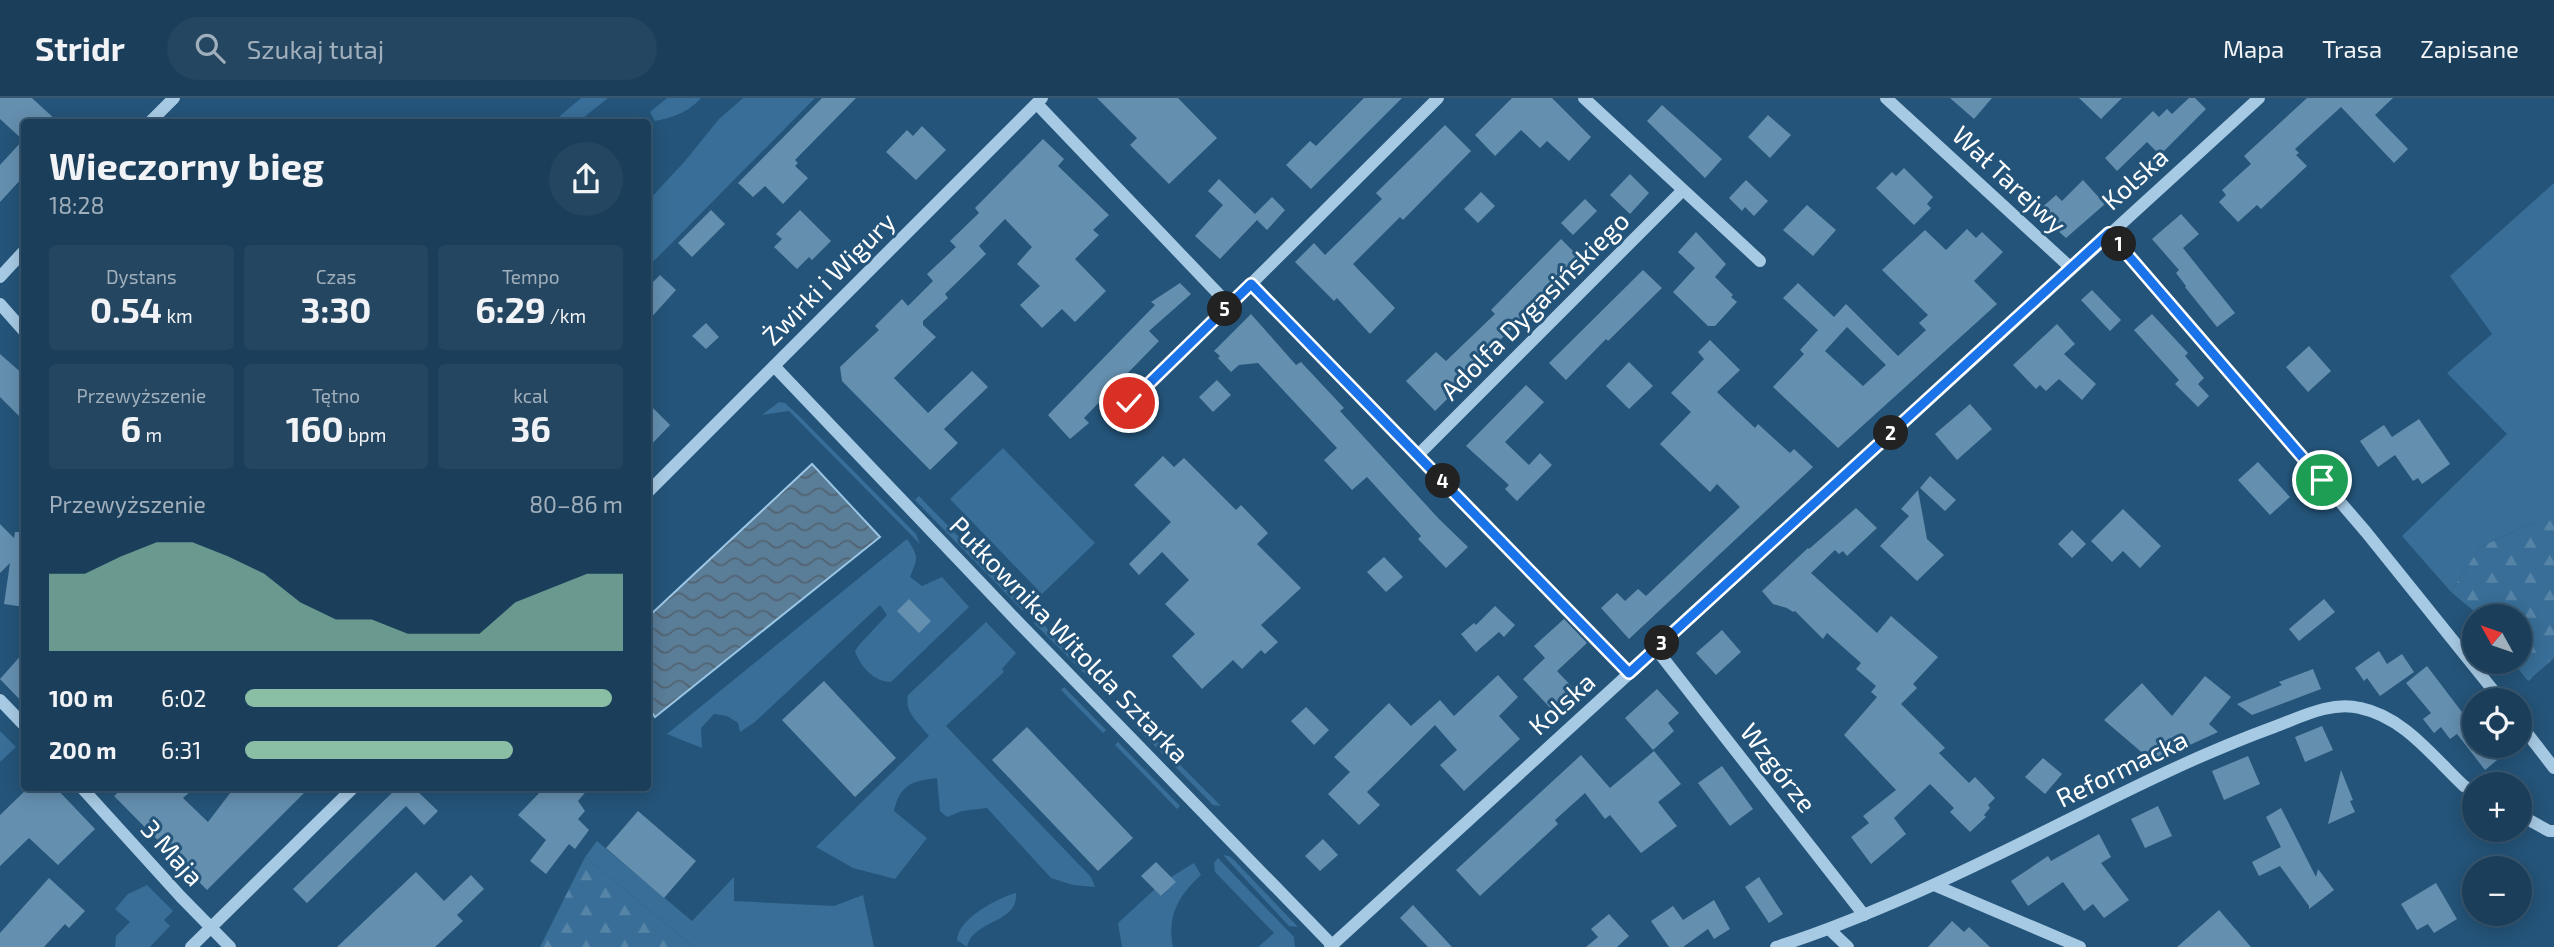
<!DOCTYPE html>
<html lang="pl">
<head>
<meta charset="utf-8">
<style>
	:root { --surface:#1b3f5b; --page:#244661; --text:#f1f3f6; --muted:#a0afbb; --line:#395871; --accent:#8abfa5 }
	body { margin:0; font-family:"Exo 2",sans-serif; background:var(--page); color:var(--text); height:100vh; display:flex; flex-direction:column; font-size:26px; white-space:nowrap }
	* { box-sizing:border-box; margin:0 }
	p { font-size:23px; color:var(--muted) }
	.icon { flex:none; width:38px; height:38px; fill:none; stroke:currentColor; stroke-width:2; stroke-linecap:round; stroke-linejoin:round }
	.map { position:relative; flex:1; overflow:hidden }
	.drawer { position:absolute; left:21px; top:21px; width:630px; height:672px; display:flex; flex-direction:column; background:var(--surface); border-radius:7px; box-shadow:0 4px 18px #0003,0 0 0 2px var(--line) }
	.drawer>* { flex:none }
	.needle { width:46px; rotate:310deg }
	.buttons { position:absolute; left:2462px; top:506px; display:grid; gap:14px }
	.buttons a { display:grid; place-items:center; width:70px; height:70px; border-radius:50%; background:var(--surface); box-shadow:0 4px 18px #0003,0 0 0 2px var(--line); font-size:35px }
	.pin { position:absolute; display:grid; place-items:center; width:60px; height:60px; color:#fff; margin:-30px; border:4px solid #fff; border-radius:50%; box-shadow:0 2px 7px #0007 }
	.km { position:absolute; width:35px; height:35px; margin:-18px; border-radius:50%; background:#222; color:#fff; font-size:19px; line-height:35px; text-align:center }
	.round { display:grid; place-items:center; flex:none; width:74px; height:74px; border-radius:37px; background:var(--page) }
	.overview { display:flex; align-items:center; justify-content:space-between; height:119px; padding:0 28px }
	h1 { font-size:38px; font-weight:700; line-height:52px }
	.stats { display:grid; grid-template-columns:repeat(3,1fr); gap:10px; height:119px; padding:7px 28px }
	.stats div { display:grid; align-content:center; border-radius:7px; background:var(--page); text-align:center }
	.stats b { font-size:35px; font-weight:700 }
	.stats small { font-size:19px; font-weight:400 }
	.stats p { font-size:19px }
	.chart { height:196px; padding:14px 28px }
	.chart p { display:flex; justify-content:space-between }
	.chart svg { width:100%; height:126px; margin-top:7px; fill:var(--accent); opacity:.7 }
	ul { padding:0 28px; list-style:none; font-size:23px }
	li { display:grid; grid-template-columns:112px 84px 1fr; align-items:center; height:52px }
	li i { height:18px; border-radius:9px; background:var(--accent) }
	header { display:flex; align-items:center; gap:42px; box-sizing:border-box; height:98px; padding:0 35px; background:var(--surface); border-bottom:2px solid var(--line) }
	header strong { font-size:33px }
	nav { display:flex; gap:38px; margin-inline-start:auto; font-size:24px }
	.search { width:490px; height:63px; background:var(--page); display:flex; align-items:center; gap:18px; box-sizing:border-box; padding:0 24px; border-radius:38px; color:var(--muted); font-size:26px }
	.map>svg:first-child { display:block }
	.green { fill:#386e97 }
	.forest { fill:url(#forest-firs) }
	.water { fill:url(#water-waves); stroke:#9bc6e5; stroke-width:2 }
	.building { fill:#658faf; fill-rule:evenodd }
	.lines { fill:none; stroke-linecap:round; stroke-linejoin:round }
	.minor { stroke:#a7cae4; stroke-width:12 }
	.route-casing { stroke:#fff; stroke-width:14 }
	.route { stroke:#1a73e8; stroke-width:9 }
	.labels { text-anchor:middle; stroke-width:6; stroke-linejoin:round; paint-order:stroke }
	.street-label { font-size:26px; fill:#fff; stroke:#245479 }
</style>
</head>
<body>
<header>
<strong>Stridr</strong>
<div class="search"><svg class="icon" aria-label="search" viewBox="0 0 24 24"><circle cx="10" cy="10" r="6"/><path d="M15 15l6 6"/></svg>Szukaj tutaj</div>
<nav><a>Mapa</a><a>Trasa</a><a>Zapisane</a></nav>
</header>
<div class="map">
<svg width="2554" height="849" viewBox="0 0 2554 849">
	<defs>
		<pattern id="forest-firs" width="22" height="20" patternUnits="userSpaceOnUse" patternTransform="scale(1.75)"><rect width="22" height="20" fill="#386e97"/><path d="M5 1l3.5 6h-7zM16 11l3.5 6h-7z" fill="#5684a7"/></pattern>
		<pattern id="water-waves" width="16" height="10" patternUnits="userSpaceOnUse" patternTransform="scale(1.75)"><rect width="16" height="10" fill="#5a7d98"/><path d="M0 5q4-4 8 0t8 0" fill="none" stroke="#536472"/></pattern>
	</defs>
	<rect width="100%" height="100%" fill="#245479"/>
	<g class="green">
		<path d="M581 0H608L578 24H553Z"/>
		<path d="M667 0H701C687 15 674 19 655 23L650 14Z"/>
		<path d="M743 0H815L648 169V103L685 63 719 21Z"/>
		<path d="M2554 85V423H2537L2480 449 2451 494 2402 438 2507 336 2447 275 2492 236 2450 178Z"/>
		<path d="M779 304 785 305 797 316 916 436 920 446 789 313 762 317Z"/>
		<path d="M1003 350 1095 445 1042 496 950 401Z"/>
		<path d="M919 398 1027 509 1023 513 915 402Z"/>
		<path d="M907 441C919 459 918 459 910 479L922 488 942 479 969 509 891 584C875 584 860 569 855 553L859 547 887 517 880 507 755 624 740 634 738 625 727 618 714 616 701 630 702 650 667 636Z"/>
		<path d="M1038 521 1096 580H1089L1034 525Z"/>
		<path d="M986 524 1016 555 1002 571 1004 574 946 628 1091 779 1095 789 1073 787 1051 780 987 710 962 713 947 719 940 713 937 680C911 683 900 687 894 713L927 740 895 781 853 770 816 749 929 638C919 625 904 615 908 597Z"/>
		<path d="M1064 589 1106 632 1103 635 1061 592Z"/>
		<path d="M1138 625 1221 708 1213 707 1135 628Z"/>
		<path d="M0 633 16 649 0 664Z"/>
		<path d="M1118 644 1180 708 1177 711 1115 647Z"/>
		<path d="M597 743 692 823 734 779V803L834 808 863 797 874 849H694L585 759Z"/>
		<path d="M1223 757 1229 758 1234 762 1298 829 1289 828Z"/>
		<path d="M1218 760 1294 839 1295 849H1258L1274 835 1215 774 1214 765Z"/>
		<path d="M1194 765 1201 777C1178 798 1167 818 1173 849H1122L1118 825 1155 791 1162 798 1175 784 1171 779Z"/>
		<path d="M147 787 173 813 164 822 170 828 150 849H115L116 838 130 824 115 811 128 796Z"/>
		<path d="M1016 795C1019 826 973 821 967 849L957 842C958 821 997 800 1016 795Z"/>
	</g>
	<g class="forest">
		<path d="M2537 423H2554V560L2528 583 2513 564H2520V518H2480L2451 494 2480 449Z"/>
		<path d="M585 759 694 849H540Z"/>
	</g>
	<path class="water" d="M812 366 880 439 655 619 648 609V519Z"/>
	<g class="building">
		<path d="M0 0H32L58 24H24V78L0 104V67L23 42 0 21Z"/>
		<path d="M822 0H856L795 62 798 65 795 68 808 80 783 106 765 88 753 99 738 85Z"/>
		<path d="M1097 0H1178L1217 40 1169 86 1130 47 1137 40Z"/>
		<path d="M1364 0H1402L1311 91 1286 67 1310 43 1316 48Z"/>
		<path d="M1512 0H1552L1591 39 1569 63 1547 43 1540 50 1521 32 1495 58 1475 37Z"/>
		<path d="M1950 0H1992L1974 21Z"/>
		<path d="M2079 0H2122L2101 21Z"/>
		<path d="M2189 0H2195L2206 11 2160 57 2147 44 2117 73 2105 60 2153 13 2159 19 2167 11 2172 16Z"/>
		<path d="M2307 0H2393L2375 17 2408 51 2394 65 2341 9 2295 51 2299 55 2296 57 2307 68 2261 111 2257 107 2238 124 2219 104 2226 97 2222 92 2251 66 2244 58Z"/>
		<path d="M1662 7 1722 61 1705 80 1647 23Z"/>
		<path d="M1768 17 1791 37 1770 60 1748 39Z"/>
		<path d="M1445 27 1471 53 1403 122 1400 119 1353 166 1395 210 1370 236 1337 200 1334 203 1295 164 1314 145 1325 157 1382 101 1376 95Z"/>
		<path d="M922 28 946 52 916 82 886 54 907 32 913 38Z"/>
		<path d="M1043 41 1064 61 1058 68 1109 117 1093 132 1099 137 1075 161 1106 193 1075 224 1062 211 1042 230 1020 207 1040 188 1017 166 1032 149 1005 121 979 148 986 156 945 196 948 200 923 223V227L936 239 894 280 928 315 972 273 988 289 944 331 958 345 930 372 842 283 840 269 879 232 875 228 902 201 908 208 933 183 927 176 956 149 950 143 979 115 975 110Z"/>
		<path d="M1904 70 1933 99 1927 106 1931 110 1914 127 1876 90 1892 74 1896 78Z"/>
		<path d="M1630 76 1649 95 1630 116 1610 97Z"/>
		<path d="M1219 81 1255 116 1272 99 1285 112 1267 132 1257 122 1220 161 1195 138 1223 107 1208 93Z"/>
		<path d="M1746 82 1768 103 1754 118 1745 109 1742 113 1729 100Z"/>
		<path d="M2083 82 2105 106 2066 140 2037 114 2056 97 2062 103Z"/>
		<path d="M1481 94 1495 108 1478 125 1464 111Z"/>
		<path d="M1585 101 1597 113 1573 137 1561 125Z"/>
		<path d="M1807 107 1836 132 1813 158 1783 132Z"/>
		<path d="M711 112 725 126 692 159 678 145Z"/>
		<path d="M800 112 831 143 812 162 809 159 797 171 774 149 782 141 776 136Z"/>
		<path d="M2181 116 2199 136 2183 150 2235 215 2217 229 2185 189 2186 188 2176 175 2179 172 2152 141Z"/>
		<path d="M1967 131 1976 140 1982 134 2003 154 1974 183 1997 206 1838 350 1773 289 1804 256 1800 252 1818 232 1783 200 1798 185 1834 219 1846 206 1898 258 1926 232 1919 225 1928 217 1882 172 1925 132 1946 152ZM1847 229 1886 267 1863 288 1825 253Z"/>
		<path d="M1696 134 1726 166 1715 179 1733 197 1731 199 1737 204 1715 228H1708L1673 194 1695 170 1678 154Z"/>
		<path d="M1561 141 1580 160 1568 171 1570 173 1493 249 1497 252 1435 313 1406 283 1436 254 1446 263 1495 216 1491 212Z"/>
		<path d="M1643 172 1662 190 1608 243 1606 241 1566 282 1549 265Z"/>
		<path d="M660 177 676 192 648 223V184L650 187Z"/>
		<path d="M1180 185 1191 196 1149 233 1159 243 1084 320 1089 325 1070 341 1048 317 1155 207 1151 204Z"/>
		<path d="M2092 192 2121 222 2110 233 2081 202Z"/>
		<path d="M1251 216 1296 267 1301 264 1344 310 1340 313 1439 421 1468 449 1446 470 1418 441 1421 438 1367 379 1352 392 1324 362 1337 350 1258 265 1239 267 1231 274 1218 260 1220 258 1214 253Z"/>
		<path d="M2152 216 2188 255 2185 258 2204 280 2198 286 2209 298 2198 309 2175 286 2179 282 2134 232Z"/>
		<path d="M706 225 719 239 706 251 692 238Z"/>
		<path d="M2057 226 2075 246 2064 256 2096 286 2082 302 2059 281 2046 293 2040 287 2036 291 2013 267Z"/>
		<path d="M1710 242 1740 272 1717 294 1755 330 1758 326 1790 355 1794 351 1813 369 1629 541 1601 510 1617 495 1625 503 1638 491 1646 498 1740 409 1717 386 1710 394 1660 346 1691 314 1671 295 1704 261 1698 254Z"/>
		<path d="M2309 248 2331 273 2308 294 2286 269Z"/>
		<path d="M0 256 24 277V323L0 299Z"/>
		<path d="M1629 264 1653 288 1629 311 1606 288Z"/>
		<path d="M1217 282 1231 297 1213 314 1199 299Z"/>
		<path d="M1526 287 1544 304 1505 344 1529 367 1540 355 1552 367 1517 403 1505 391 1509 387 1466 348Z"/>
		<path d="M648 305 670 327 648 350Z"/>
		<path d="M1970 306 1992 331 1957 362 1935 336Z"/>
		<path d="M2419 321 2450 366 2422 386 2418 380 2413 383 2395 357 2378 369 2360 343 2384 327 2392 339Z"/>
		<path d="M1163 358 1174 369 1184 360 1236 412 1241 407 1268 435 1257 446 1301 490 1261 527 1278 544 1265 556 1261 552 1242 571 1233 562 1202 591 1172 558 1195 536 1165 506 1189 482 1162 454 1139 477 1129 466 1171 424 1134 387Z"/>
		<path d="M2258 364 2290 399 2270 417 2238 382Z"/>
		<path d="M1930 378 1956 402 1945 413 1920 390Z"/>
		<path d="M1918 392 1927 441 1944 457 1917 483 1880 448 1909 418 1901 411Z"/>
		<path d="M1856 410 1877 430 1847 458 1843 453 1839 456 1835 452 1811 475 1877 535 1891 518 1938 559 1913 586 1917 590 1901 606 1945 650 1939 655 1969 685 1975 679 1995 700 1988 707 1990 710 1984 717 1986 719 1970 734 1950 714 1954 710 1930 686 1894 720 1906 736 1871 766 1851 739 1869 725 1863 718 1896 692 1844 637 1877 599 1871 594 1876 588 1856 571 1861 565 1827 535 1823 541 1795 513 1793 514 1787 510 1773 506 1762 493 1808 450 1809 451Z"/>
		<path d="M2123 411 2161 448 2140 470 2123 453 2112 464 2091 443Z"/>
		<path d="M0 426 14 440 15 434H24V509L4 506 10 465 0 475Z"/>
		<path d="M2072 432 2086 446 2072 460 2058 446Z"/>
		<path d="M1384 459 1403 479 1386 494 1367 474Z"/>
		<path d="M909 501 931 523 919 535 897 513Z"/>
		<path d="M2324 501 2335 514 2299 543 2289 531Z"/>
		<path d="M1495 508 1515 527 1504 539 1499 534 1476 554 1461 536 1474 525 1476 527Z"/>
		<path d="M1564 521 1587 545 1557 573 1577 594 1555 615 1523 581 1545 560 1534 548Z"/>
		<path d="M1722 532 1741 554 1716 577 1696 555Z"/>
		<path d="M2379 553 2387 566 2402 556 2414 574 2380 598 2367 580 2364 583 2355 570Z"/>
		<path d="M24 554V606L0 581Z"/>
		<path d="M2427 568 2474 630V648H2494L2502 658 2485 672 2457 636 2450 641 2441 629 2434 635 2423 621 2431 615 2406 585Z"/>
		<path d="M2313 571 2321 591 2252 617 2237 606 2282 587 2279 584Z"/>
		<path d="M1498 577 1518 599 1499 618 1520 641 1464 693 1440 667 1457 652 1435 627 1367 694 1380 707 1359 727 1328 696 1350 674 1334 659 1389 605 1411 628 1440 602 1454 618Z"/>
		<path d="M2205 578 2231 599 2209 626 2218 634 2153 664 2104 622 2142 585 2172 618Z"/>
		<path d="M824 583 896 660 855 699 782 622Z"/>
		<path d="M1657 591 1679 615 1668 625 1674 633 1653 652 1625 620Z"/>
		<path d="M1306 609 1329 632 1314 647 1291 623Z"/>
		<path d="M2322 628 2333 652 2305 664 2295 639Z"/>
		<path d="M1027 629 1133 740 1098 773 992 662Z"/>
		<path d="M1654 653 1681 686 1658 704 1677 728 1641 755 1610 717 1605 721 1585 695 1555 722 1558 726 1480 798 1456 772 1581 657 1610 690Z"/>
		<path d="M2248 658 2260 686 2224 702 2212 673Z"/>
		<path d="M2043 660 2062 676 2045 696 2025 679Z"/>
		<path d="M1722 668 1753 711 1730 728 1698 685Z"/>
		<path d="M2341 672 2353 702 2350 703 2355 714 2328 726Z"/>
		<path d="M28 690H56L95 731 58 767 29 740 0 768V717Z"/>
		<path d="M123 690H194L183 700 208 724 234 690H309L207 792 114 698Z"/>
		<path d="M397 690H414L438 713 424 727 406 708 307 805 293 791Z"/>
		<path d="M544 690H589L578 703 585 713 578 721 589 732 575 751 569 746 546 776 530 763 546 742 518 717Z"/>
		<path d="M2158 708 2172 738 2145 750 2131 721Z"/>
		<path d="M2281 710 2316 779 2318 771 2334 792 2309 811V808L2280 768 2259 778 2252 764 2281 749 2266 719Z"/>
		<path d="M638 713 696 763 664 800 606 750Z"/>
		<path d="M2099 736 2111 759 2101 765 2129 802 2104 820 2093 806 2084 813 2063 784 2028 808 2011 783 2048 758 2051 763Z"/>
		<path d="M1323 741 1338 757 1320 773 1305 758Z"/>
		<path d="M1156 764 1176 784 1161 798 1141 778Z"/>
		<path d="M416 774 444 803 471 777 484 791 457 817 463 823 435 849H337Z"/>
		<path d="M1759 779 1783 816 1769 825 1745 789Z"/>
		<path d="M49 780 85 813 69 830 65 826 44 849H0V835Z"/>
		<path d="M2436 785 2457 821 2434 835 2428 826 2417 832 2401 806Z"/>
		<path d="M1714 802 1730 831 1714 841 1708 831 1683 849H1669L1651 823 1673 808 1683 822Z"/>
		<path d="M1413 807 1452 849H1428L1400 820Z"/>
		<path d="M2219 812 2251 849H2177Z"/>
		<path d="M1609 816 1629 838 1617 849H1586L1598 839 1591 831Z"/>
		<path d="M1952 823 1964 834 1969 829 1990 849H1928Z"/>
	</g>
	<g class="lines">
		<g class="minor">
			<path d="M1584 0 1760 163"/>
			<path d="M1886 0 2071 170"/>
			<path d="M1037 6 1229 207 1251 186 1629 575"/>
			<path d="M150 24 174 0"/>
			<path d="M2109 135 2366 434 2501 602"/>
			<path d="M0 179 24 153"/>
			<path d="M1251 186 1438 0"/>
			<path d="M0 206 24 233"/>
			<path d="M774 268 1020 526 1332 847"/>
			<path d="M1129 305 1229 207"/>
			<path d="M1418 357 1683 92"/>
			<path d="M648 394 1042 0"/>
			<path d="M1656 551 1864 817"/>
			<path d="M0 602 24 627"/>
			<path d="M2520 626 2554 670"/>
			<path d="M82 690 181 799 230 849"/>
			<path d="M2520 717 2549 733H2554"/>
			<path d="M1934 787 2080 849"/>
			<path d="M1830 832 1848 849"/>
			<path d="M191 849 353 690"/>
			<path d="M1330 849 2259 0"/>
			<path d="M1776 849C1830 832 1882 810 1933 787 2047 736 2156 672 2274 629 2301 619 2331 603 2360 610 2404 619 2433 659 2464 688L2474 694"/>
		</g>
	</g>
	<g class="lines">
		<defs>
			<path id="route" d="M1129 305 1251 186 1629 575 2109 135 2322 382"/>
		</defs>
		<use href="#route" class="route-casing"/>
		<use href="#route" class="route"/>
	</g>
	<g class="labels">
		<g class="street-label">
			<text transform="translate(2135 81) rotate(-42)" y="9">Kolska</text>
			<text transform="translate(2009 82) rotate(43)" y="9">Wał Tarejwy</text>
			<text transform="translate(829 181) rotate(-45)" y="9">Żwirki i Wigury</text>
			<text transform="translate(1535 208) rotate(-45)" y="9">Adolfa Dygasińskiego</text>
			<text transform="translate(1069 542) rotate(46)" y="9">Pułkownika Witolda Sztarka</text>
			<text transform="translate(1562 606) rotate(-42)" y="9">Kolska</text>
			<text transform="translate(1778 670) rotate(52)" y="9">Wzgórze</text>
			<text transform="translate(2122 671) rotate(-26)" y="9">Reformacka</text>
			<text transform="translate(172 755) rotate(48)" y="9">3 Maja</text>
		</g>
	</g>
</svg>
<div class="buttons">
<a><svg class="needle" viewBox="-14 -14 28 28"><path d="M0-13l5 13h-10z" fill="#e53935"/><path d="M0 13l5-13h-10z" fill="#a0afbb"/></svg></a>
<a><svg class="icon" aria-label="locate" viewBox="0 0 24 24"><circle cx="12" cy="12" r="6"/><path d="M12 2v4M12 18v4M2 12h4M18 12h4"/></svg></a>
<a>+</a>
<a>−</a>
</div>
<div class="pin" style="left:2322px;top:382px;background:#1e9e55"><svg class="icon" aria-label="arrive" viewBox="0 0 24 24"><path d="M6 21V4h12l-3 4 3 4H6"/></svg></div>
<div class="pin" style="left:1129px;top:305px;background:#d93025"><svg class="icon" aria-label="check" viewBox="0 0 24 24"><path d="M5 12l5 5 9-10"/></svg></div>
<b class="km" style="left:2119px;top:146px">1</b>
<b class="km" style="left:1891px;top:335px">2</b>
<b class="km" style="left:1662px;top:545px">3</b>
<b class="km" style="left:1443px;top:383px">4</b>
<b class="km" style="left:1225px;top:211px">5</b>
<section class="drawer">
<div class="overview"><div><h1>Wieczorny bieg</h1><p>18:28</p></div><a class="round"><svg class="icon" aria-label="share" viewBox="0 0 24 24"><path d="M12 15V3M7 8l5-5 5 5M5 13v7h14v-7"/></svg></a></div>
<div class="stats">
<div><p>Dystans</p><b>0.54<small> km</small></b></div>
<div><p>Czas</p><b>3:30</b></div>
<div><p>Tempo</p><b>6:29<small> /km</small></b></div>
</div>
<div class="stats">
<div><p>Przewyższenie</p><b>6<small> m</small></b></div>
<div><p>Tętno</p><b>160<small> bpm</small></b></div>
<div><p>kcal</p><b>36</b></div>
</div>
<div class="chart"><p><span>Przewyższenie</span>80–86 m</p>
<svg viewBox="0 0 160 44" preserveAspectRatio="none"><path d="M0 44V17L10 17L20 11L30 6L40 6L50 11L60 17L70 27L80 33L90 33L100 38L110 38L120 38L130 27L140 22L150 17L160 17V44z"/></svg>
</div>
<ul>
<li><b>100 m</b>6:02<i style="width:97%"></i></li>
<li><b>200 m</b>6:31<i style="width:71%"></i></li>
</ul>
</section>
</div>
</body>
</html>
